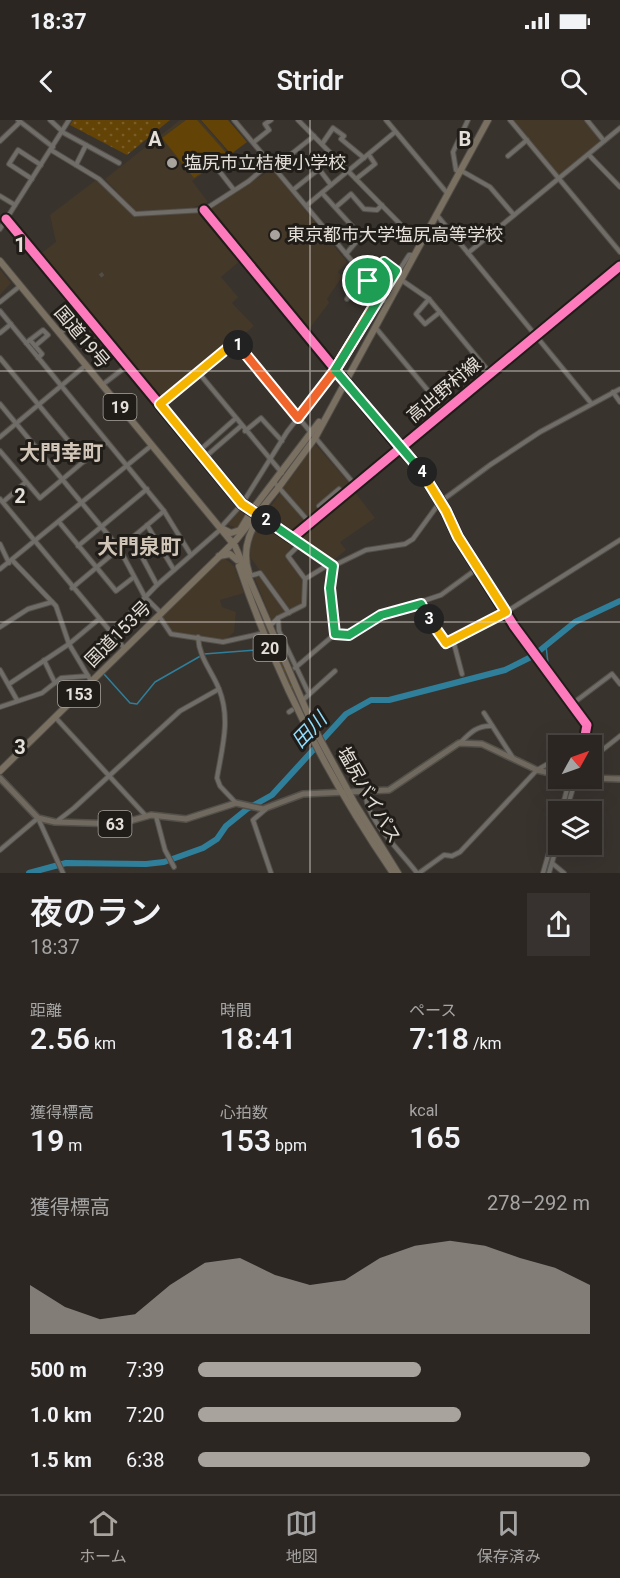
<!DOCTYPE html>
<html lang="ja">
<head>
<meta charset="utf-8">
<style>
	:root { --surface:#2b2622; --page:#37322f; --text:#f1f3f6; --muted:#a6a5a5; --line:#474340; --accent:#a8a39c }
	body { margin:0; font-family:Roboto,"Noto Sans JP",sans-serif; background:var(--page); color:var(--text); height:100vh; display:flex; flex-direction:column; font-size:22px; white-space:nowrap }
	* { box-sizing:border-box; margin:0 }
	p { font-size:20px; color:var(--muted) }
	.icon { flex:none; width:33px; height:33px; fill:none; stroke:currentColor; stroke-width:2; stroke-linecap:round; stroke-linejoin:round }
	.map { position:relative; height:753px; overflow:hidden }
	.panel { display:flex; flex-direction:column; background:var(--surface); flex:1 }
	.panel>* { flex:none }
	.needle { width:39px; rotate:50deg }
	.tools { position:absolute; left:548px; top:615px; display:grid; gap:12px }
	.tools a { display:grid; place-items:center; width:54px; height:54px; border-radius:0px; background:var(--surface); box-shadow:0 6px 24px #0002,0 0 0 2px var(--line); font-size:30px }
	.pin { position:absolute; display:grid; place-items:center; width:51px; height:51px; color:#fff; margin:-26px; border:3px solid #fff; border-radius:50%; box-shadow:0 2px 6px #0007 }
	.km { position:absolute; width:30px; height:30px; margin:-15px; border-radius:50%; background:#222; color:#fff; font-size:16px; line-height:30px; text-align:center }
	.round { display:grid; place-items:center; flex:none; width:63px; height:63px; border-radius:0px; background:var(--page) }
	.summary { display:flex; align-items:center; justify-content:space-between; height:102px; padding:0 30px }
	h1 { font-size:33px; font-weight:600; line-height:45px }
	.metrics { display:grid; grid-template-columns:repeat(3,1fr); gap:9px; height:102px; padding:6px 30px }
	.metrics div { display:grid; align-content:center }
	.metrics b { font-size:30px; font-weight:600 }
	.metrics small { font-size:16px; font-weight:400 }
	.metrics p { font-size:16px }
	.chart { height:168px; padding:12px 30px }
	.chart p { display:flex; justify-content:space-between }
	.chart svg { width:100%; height:108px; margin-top:6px; fill:var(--accent); opacity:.7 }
	ul { padding:0 30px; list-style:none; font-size:20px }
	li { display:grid; grid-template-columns:96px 72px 1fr; align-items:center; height:45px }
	li i { height:15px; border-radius:8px; background:var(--accent) }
	.status { display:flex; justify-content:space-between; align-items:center; height:42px; padding:0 30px; background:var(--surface); direction:ltr }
	.status svg { height:16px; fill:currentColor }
	header { display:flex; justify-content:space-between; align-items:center; height:78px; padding:0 30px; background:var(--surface); font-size:27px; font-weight:600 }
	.tabs { display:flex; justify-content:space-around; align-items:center; height:84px; border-top:2px solid var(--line); background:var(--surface); font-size:16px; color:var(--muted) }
	.tabs a { display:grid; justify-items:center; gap:3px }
	.tabs .selected { color:var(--accent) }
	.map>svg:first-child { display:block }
	.built { fill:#443829 }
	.grass { fill:url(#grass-dots) }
	.pitch { fill:#634306 }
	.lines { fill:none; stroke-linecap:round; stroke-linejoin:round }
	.stream { stroke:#2f7f9b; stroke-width:1.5 }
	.river { stroke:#2f7f9b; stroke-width:6 }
	.minor-tunnel { stroke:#534d48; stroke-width:4; stroke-dasharray:4 2; stroke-linecap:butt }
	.minor-casing { stroke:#534f49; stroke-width:6 }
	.major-casing { stroke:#534f49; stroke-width:8 }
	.highway-casing { stroke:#534f49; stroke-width:8 }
	.minor { stroke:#706c67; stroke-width:4 }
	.major { stroke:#70695f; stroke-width:5 }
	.highway { stroke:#7a7061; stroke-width:6 }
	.cycleway-casing { stroke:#201c17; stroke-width:13 }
	.cycleway { stroke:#fd7abc; stroke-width:9 }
	.split-1-casing { stroke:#fff; stroke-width:12 }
	.split-2-casing { stroke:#fff; stroke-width:12 }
	.split-3-casing { stroke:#fff; stroke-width:12 }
	.split-4-casing { stroke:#fff; stroke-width:12 }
	.split-5-casing { stroke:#fff; stroke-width:12 }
	.split-1 { stroke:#f0652b; stroke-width:8 }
	.split-2 { stroke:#f5b400; stroke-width:8 }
	.split-3 { stroke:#22a559; stroke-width:8 }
	.split-4 { stroke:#f5b400; stroke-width:8 }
	.split-5 { stroke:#22a559; stroke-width:8 }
	.grid { fill:none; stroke:#e4dfd8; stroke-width:1.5; stroke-opacity:0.55 }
	.poi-dot { fill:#a8a39c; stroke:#201c17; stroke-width:2 }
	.labels { text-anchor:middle; stroke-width:6; stroke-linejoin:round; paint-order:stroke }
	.shield { fill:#201c17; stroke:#a9a49e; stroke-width:1.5 }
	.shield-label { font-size:16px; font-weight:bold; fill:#e4dfd8 }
	.poi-label { font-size:18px; fill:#e4dfd8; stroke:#201c17; text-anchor:start }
	.street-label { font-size:18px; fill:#e4dfd8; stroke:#201c17 }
	.water-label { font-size:20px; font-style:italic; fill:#90ddfe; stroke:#201c17 }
	.quarter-label { font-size:21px; font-weight:bold; fill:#d0c5b7; stroke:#201c17 }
	.grid-label { font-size:20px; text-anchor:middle; font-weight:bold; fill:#e4dfd8; stroke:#201c17; stroke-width:6; stroke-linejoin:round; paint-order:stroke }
</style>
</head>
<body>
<div class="status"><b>18:37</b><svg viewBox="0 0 49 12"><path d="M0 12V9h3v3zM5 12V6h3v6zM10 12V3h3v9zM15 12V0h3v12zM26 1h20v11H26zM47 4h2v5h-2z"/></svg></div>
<header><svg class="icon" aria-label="back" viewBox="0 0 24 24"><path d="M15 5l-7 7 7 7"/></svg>Stridr<svg class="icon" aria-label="search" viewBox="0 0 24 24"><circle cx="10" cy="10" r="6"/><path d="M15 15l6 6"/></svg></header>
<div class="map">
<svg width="620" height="753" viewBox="0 0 620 753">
	<defs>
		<pattern id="grass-dots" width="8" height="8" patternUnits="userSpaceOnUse" patternTransform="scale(1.5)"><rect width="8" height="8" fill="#634306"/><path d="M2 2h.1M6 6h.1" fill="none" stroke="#795e2a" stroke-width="1.8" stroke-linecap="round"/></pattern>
	</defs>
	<rect width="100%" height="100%" fill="#39332e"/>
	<g class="built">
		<path d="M180 0H200L230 35 192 61 208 82 191 88 136 91 105 59Z"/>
		<path d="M513 0H584L601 21 559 56Z"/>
		<path d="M272 49 347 142 338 152 342 157 327 179 329 183 306 213 207 91Z"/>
		<path d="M96 60 135 97 204 92 242 139 221 157 238 177 232 183 254 206 161 281 39 135 56 122 50 95Z"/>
		<path d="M0 149 11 163 0 175Z"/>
		<path d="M315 324 350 364 311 400 283 368Z"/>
		<path d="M354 371 375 398 340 422 346 430 330 443 297 418Z"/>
		<path d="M281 372 307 402 291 416 263 397Z"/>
		<path d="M242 386 248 390 237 408 226 404Z"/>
		<path d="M261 399 294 422 287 434 304 461 303 482 290 491 250 437 252 417Z"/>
		<path d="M223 437 234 446 244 473 220 480 222 487 236 492 234 512 224 521 172 512 161 497Z"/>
		<path d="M254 456 263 458 287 493 272 502Z"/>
	</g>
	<g class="grass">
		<path d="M73 0H170L127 35 70 5Z"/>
		<path d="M251 472 312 613 286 564Z"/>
	</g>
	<g class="pitch">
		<path d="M186 0H197L228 35 194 58 162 18Z"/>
		<path d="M201 0H228L247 22 231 34Z"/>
	</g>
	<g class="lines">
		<g class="stream">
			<path d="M546 526 548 543 587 599"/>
			<path d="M104 554 130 583 137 584 155 562 204 534 256 530"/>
			<path d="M579 626 584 609"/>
			<path d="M563 691 572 658"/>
			<path d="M546 753 558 710"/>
		</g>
		<path class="river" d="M29 753 66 743 146 744 164 742 203 728 217 719 226 706 247 689 272 675 346 594 371 580H389L505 550 533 536 575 502 620 481"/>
		<path class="minor-tunnel" d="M100 156 104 153"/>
		<defs>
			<g id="minor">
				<path d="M18 0 53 27"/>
				<path d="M50 0 64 13 119 43"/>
				<path d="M234 0 387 183"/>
				<path d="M298 0 406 110 421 122"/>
				<path d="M386 0 447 73"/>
				<path d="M510 0 620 132"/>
				<path d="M587 0 604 21"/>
				<path d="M0 21 20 2"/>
				<path d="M254 22 269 10 265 4 271 0"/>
				<path d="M322 24 333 8 344 16 341 19 364 38"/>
				<path d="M51 30 99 59 135 94 204 90 249 61 271 42"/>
				<path d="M589 35 620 67"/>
				<path d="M508 36 527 20"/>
				<path d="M76 45 86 25"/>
				<path d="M275 47 314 16"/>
				<path d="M460 50 490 67 514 95"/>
				<path d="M220 52 234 70"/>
				<path d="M459 52 456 50 453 32 468 0"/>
				<path d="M32 59 9 44 18 30 41 45"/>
				<path d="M356 59 375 44 369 35"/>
				<path d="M293 70 319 49 331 65"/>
				<path d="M322 73 361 116 346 134"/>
				<path d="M0 76 15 85"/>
				<path d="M307 85 395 12"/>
				<path d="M336 87 351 74 364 89 377 90 382 85"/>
				<path d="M204 90 400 328 419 347 446 391 458 417 514 506 587 605 583 626"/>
				<path d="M436 94 591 283"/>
				<path d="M6 99 242 384 252 391"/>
				<path d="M0 109 69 0"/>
				<path d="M468 133 620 8"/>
				<path d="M400 159 429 179 490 253"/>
				<path d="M368 161 384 142 396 151"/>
				<path d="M347 179 361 153"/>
				<path d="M429 179 416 194 425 204 440 192"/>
				<path d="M0 182 20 166"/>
				<path d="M0 191 164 391 72 468"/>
				<path d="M375 207 445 291"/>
				<path d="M0 213 11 204"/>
				<path d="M60 214 82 190"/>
				<path d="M30 220 42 234 38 238"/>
				<path d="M26 223 43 210 48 215 35 226"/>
				<path d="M0 238 85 341"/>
				<path d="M198 252 282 353"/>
				<path d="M102 265 127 246"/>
				<path d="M613 272 620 282"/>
				<path d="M0 284 119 428 145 477 161 493"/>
				<path d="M160 284 235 222 355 365"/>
				<path d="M245 311 261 298 282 321"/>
				<path d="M0 317 86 245"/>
				<path d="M0 331 40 378 107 322"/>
				<path d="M199 331 235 299"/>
				<path d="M204 338 241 306"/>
				<path d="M274 362 310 403"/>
				<path d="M0 379 125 529"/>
				<path d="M3 382 26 362"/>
				<path d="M164 391 191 435"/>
				<path d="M324 391 319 386 339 369 343 375"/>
				<path d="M258 395 292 418 620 146"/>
				<path d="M59 402 116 471 134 457"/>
				<path d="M147 405 174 450"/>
				<path d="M223 405 242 384 287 312 335 250 409 135H414"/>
				<path d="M132 418 157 465"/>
				<path d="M292 418 333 446 366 430 405 424 413 419 440 382 490 345 540 312 620 269"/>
				<path d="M0 424 9 443"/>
				<path d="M78 426 147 369"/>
				<path d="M13 441 56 486 69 524 91 561"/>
				<path d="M0 449 152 325"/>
				<path d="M250 456 260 453 289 493"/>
				<path d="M305 459 328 445"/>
				<path d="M421 484 446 523 506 492 620 420"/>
				<path d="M159 496 171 514 223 522 264 513"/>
				<path d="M278 498 279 511 309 574"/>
				<path d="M270 506 278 498 304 485 305 459 288 436 300 424"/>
				<path d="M0 507 28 489 52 482"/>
				<path d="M111 513 157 465 221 409"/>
				<path d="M335 514 349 515 381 495 441 475 478 448"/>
				<path d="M198 517C199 538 212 551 219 569 231 599 222 628 217 658L220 666 236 683"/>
				<path d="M453 520 462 554"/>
				<path d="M44 540 55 563"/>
				<path d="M295 548 335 514 330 468 333 446"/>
				<path d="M0 550 17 580"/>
				<path d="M9 564 69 524 99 499"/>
				<path d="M304 579 335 551"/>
				<path d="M572 584 612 554 620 564"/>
				<path d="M0 587 42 573 61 558 88 556"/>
				<path d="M289 592 292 590"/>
				<path d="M484 593 513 638"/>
				<path d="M55 597 146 696"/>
				<path d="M460 623C470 613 477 605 492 606"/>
				<path d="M591 639 620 616"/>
				<path d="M367 673C360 693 404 735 417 753"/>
				<path d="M266 689 253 700 271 753"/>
				<path d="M561 692 570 658"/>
				<path d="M566 692 576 658"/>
				<path d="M156 696 165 730 174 747"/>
				<path d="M56 702 74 688 180 591 219 569"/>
				<path d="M0 730 38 698 63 753"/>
				<path d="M552 743 564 753"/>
				<path d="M419 753 444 735 452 736 460 732 537 650 551 642H558"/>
				<path d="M543 753 558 701"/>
				<path d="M549 753 558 722"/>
			</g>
			<g id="major">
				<path d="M0 658 38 698 55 702 119 704 151 695 186 699 236 683 263 689 303 674 389 670 459 623 482 624 537 650 558 655"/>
				<path d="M591 658 620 659"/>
			</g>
			<g id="highway">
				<path d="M0 141 235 426 314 608 354 682 398 753"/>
				<path d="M223 409 231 413 240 410"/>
				<path d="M240 410 252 390 319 302"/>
				<path d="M219 436 230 434 237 440"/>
				<path d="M239 446C276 556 327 657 393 753"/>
				<path d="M249 453C242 433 248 414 259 397"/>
				<path d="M0 651 236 420 279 367 315 318 488 0"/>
			</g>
		</defs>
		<use href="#minor" class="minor-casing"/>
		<use href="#major" class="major-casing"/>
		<use href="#highway" class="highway-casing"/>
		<use href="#minor" class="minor"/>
		<use href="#major" class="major"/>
		<use href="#highway" class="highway"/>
		<defs>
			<g id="cycleway">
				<path d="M204 90 400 328 419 347 446 391 458 417 514 506 587 605 583 626"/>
				<path d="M6 99 242 384 292 418 620 146"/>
			</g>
		</defs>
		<use href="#cycleway" class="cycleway-casing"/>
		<use href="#cycleway" class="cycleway"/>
	</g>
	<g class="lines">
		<defs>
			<path id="split-1" d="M238 225 298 298 335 250 380 176 368 161"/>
			<path id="split-2" d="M238 225 235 222 160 284 242 384 266 400"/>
			<path id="split-3" d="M266 400 333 446 330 468 335 514 349 515 381 495 421 484 429 499"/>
			<path id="split-4" d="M422 352 446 391 458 417 506 492 446 523 429 499"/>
			<path id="split-5" d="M368 161 384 142 396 151 335 250 422 352"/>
		</defs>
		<use href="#split-1" class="split-1-casing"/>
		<use href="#split-2" class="split-2-casing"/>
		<use href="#split-3" class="split-3-casing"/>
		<use href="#split-4" class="split-4-casing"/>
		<use href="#split-5" class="split-5-casing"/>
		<use href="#split-1" class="split-1"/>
		<use href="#split-2" class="split-2"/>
		<use href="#split-3" class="split-3"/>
		<use href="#split-4" class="split-4"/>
		<use href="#split-5" class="split-5"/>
	</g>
	<path class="grid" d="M310 0V753M0 251H620M0 502H620"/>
	<g class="poi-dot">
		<circle cx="172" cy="43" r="6"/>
		<circle cx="275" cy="115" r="6"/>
	</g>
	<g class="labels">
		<g class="shield">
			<rect x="103.5" y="274" width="33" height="26" rx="4.5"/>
			<rect x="253.5" y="515" width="33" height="26" rx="4.5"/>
			<rect x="58" y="561" width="42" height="26" rx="4.5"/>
			<rect x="98.5" y="691" width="33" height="26" rx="4.5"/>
		</g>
		<g class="shield-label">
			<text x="120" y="293">19</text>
			<text x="270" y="534">20</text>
			<text x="79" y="580">153</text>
			<text x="115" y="710">63</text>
		</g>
		<g class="poi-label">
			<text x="184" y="49">塩尻市立桔梗小学校</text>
			<text x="287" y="121">東京都市大学塩尻高等学校</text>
		</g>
		<g class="street-label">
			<text transform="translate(82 217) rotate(50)" y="6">国道19号</text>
			<text transform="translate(444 270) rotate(-40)" y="6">高出野村線</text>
			<text transform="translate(118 514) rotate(-45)" y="6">国道153号</text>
			<text transform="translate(369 675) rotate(60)" y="6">塩尻バイパス</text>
		</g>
		<g class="water-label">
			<text transform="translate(309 610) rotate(-46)" y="7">田川</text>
		</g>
		<g class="quarter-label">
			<text x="61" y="340">大門幸町</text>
			<text x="139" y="434">大門泉町</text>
		</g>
	</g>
	<g class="grid-label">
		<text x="155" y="26">A</text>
		<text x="465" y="26">B</text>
		<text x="20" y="132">1</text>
		<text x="20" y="383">2</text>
		<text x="20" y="634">3</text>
	</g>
</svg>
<div class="tools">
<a><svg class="needle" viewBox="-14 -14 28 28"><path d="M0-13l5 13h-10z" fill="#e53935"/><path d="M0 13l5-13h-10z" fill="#a6a5a5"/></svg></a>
<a><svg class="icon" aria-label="layers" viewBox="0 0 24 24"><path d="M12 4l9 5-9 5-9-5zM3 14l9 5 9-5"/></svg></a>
</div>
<div class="pin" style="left:368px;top:161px;background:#1e9e55"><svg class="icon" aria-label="arrive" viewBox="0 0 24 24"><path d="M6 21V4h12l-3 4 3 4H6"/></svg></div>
<b class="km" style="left:238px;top:225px">1</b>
<b class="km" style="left:266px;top:400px">2</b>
<b class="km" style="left:429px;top:499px">3</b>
<b class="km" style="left:422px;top:352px">4</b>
</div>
<section class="panel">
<div class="summary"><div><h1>夜のラン</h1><p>18:37</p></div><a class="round"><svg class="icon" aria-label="share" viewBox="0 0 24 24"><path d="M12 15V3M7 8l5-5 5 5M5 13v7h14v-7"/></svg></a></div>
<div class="metrics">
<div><p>距離</p><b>2.56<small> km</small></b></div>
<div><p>時間</p><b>18:41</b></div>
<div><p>ペース</p><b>7:18<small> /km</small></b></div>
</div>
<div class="metrics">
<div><p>獲得標高</p><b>19<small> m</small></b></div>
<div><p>心拍数</p><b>153<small> bpm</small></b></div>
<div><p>kcal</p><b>165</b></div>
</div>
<div class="chart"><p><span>獲得標高</span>278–292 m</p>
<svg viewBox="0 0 160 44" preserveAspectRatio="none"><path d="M0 44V24L10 33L20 38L30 36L40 24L50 15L60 13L70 20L80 24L90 22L100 13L110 8L120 6L130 8L140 13L150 17L160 24V44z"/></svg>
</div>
<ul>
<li><b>500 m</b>7:39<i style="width:57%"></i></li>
<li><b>1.0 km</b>7:20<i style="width:67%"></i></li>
<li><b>1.5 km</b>6:38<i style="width:100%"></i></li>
</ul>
</section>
<nav class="tabs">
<a class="selected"><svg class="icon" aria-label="home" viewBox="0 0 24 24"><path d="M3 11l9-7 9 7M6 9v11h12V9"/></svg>ホーム</a>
<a><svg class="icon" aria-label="map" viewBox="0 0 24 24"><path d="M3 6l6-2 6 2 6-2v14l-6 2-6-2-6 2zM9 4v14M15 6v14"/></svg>地図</a>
<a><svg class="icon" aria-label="saved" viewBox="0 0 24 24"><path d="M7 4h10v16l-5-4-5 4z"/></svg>保存済み</a>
</nav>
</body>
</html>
